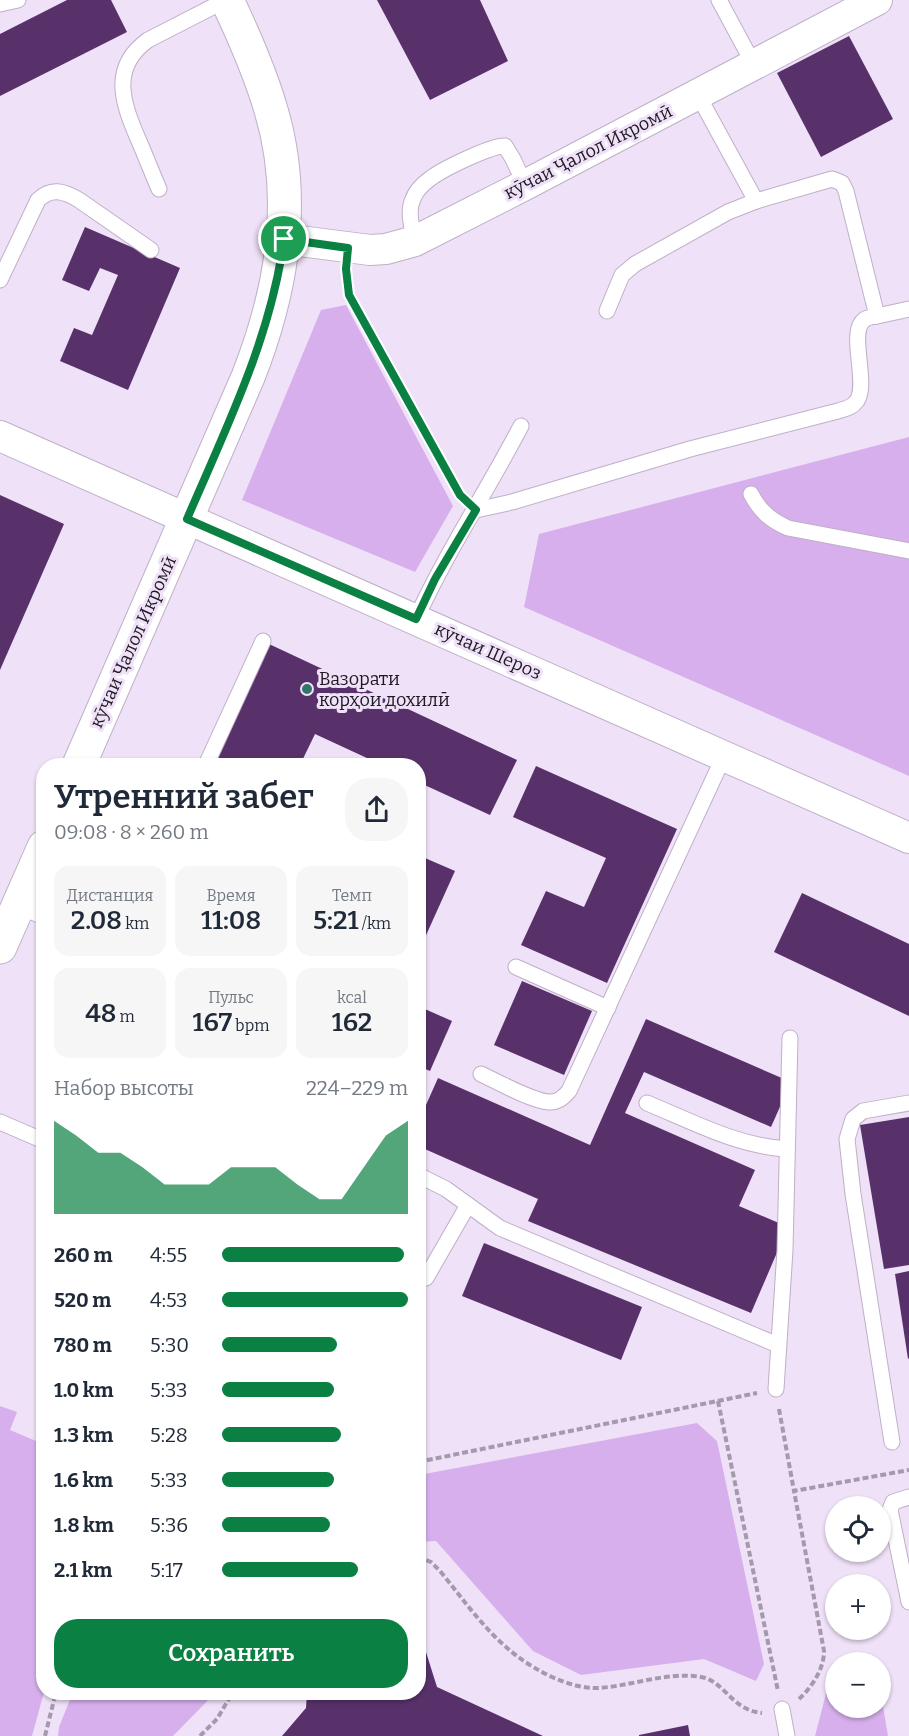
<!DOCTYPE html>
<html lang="ru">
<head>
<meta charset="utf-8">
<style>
	:root { --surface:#fff; --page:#f6f6f7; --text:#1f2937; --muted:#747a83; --accent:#0b8043 }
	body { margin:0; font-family:Bitter,serif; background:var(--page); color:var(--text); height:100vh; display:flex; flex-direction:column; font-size:22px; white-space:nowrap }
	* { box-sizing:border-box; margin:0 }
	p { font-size:20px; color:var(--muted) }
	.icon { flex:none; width:33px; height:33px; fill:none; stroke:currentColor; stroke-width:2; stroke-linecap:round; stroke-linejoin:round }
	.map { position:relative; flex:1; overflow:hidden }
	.side { position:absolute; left:36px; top:758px; width:390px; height:942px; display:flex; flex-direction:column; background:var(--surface); border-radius:24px; box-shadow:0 2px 4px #0004 }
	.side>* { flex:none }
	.buttons { position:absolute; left:825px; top:1496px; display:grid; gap:12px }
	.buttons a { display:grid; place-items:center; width:66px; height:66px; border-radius:50%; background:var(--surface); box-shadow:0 2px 4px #0004; font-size:30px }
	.pin { position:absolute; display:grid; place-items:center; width:51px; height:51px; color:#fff; margin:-26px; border:3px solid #fff; border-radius:50%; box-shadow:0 2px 6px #0007 }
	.round { display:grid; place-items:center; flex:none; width:63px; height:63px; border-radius:24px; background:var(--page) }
	.head { display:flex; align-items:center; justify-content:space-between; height:102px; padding:0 18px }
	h1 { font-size:33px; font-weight:600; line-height:45px }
	.figures { display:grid; grid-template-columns:repeat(3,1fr); gap:9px; height:102px; padding:6px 18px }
	.figures div { display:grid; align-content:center; border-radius:15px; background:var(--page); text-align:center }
	.figures b { font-size:26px; font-weight:600 }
	.figures small { font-size:16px; font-weight:400 }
	.figures p { font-size:16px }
	.chart { height:168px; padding:12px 18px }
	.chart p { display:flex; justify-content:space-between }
	.chart svg { width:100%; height:108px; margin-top:6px; fill:var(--accent); opacity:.7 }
	.action { display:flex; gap:12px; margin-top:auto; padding:12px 18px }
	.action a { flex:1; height:69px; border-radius:24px; background:var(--accent); color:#fff; font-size:24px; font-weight:600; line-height:69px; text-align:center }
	ul { padding:0 18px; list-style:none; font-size:20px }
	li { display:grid; grid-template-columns:96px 72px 1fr; align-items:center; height:45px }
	li i { height:15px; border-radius:8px; background:var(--accent) }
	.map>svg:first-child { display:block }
	.green { fill:#d7afed }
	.building { fill:#58316b }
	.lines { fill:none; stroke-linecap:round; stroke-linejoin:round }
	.lane-casing { stroke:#beb0c6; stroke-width:17 }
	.street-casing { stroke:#beb0c6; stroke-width:32 }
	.secondary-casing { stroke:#beb0c6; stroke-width:35 }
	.path { stroke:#a49aab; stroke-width:4; stroke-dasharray:6 3; stroke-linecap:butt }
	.lane { stroke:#fff; stroke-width:15 }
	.street { stroke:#fff; stroke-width:30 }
	.secondary { stroke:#fff; stroke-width:33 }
	.route-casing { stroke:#fff; stroke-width:12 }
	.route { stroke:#0b8043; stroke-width:8 }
	.poi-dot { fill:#307568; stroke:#efe1f8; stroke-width:2 }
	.labels { text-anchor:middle; stroke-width:6; stroke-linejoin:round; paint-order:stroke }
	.street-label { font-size:18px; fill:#1e1921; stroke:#efe1f8 }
	.poi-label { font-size:18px; fill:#1e1921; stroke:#efe1f8; text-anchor:start }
</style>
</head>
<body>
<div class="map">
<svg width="909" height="1736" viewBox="0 0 909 1736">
	<rect width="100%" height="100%" fill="#efe1f8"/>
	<g class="green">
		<path d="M346 305 453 506 415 572 242 500 321 310Z"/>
		<path d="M909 437V776L524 607 539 534Z"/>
		<path d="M0 1406 17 1412 10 1430 43 1444 44 1692 32 1736H0Z"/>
		<path d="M697 1423 717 1441 764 1664 756 1681 704 1659 581 1675 533 1651 436 1541 419 1542V1475Z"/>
		<path d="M835 1684 836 1707H880L881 1695 888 1736H815L828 1686Z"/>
		<path d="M73 1692H216L173 1736H58L59 1727Z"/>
	</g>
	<g class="building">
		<path d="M67 0H111L127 32 0 96V34Z"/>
		<path d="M377 0H480L508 61 430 100Z"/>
		<path d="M849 36 893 119 821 157 777 73Z"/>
		<path d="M85 227 180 268 128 390 60 361 74 328 92 335 118 275 100 268 89 291 62 280Z"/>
		<path d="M0 495 64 524 0 670Z"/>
		<path d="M269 644 517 760 490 815 418 782V765H382L315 734 300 765H212Z"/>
		<path d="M536 766 677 829 607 983 521 945 546 891 584 907 606 858 513 817Z"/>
		<path d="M418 855 455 871 418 953Z"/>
		<path d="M802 893 909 944V1016L774 952Z"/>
		<path d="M522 981 592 1011 564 1075 494 1045Z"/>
		<path d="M418 1006 452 1021 430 1071 418 1066Z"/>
		<path d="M646 1019 791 1082 771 1127 644 1072 625 1113 755 1170 739 1206 788 1227 751 1313 528 1221 538 1199 418 1146V1123L438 1078 590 1145Z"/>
		<path d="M909 1117V1265L884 1269 860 1125Z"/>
		<path d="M418 1192 426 1195 418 1212Z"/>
		<path d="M484 1243 642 1307 621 1360 462 1296Z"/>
		<path d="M909 1271V1358L908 1359 895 1274Z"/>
		<path d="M419 1630 437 1687 543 1736H282L306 1708 307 1692H418Z"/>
		<path d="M688 1725 690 1736H639V1735Z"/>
	</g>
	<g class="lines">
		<defs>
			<g id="lane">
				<path d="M719 0 754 65"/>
				<path d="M0 4 18 0"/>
				<path d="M159 189C152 173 146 157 139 141 123 104 109 68 148 40L226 0"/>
				<path d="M415 241C412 228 407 211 413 199 416 190 424 183 431 178 443 169 492 145 505 146L513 159 525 185"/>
				<path d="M0 280 38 200C51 187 64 191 79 200L151 250"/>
				<path d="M607 311 622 275 635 264 728 212 756 201"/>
				<path d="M877 316 909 309"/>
				<path d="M751 494C760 511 770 520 788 528L909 551"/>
				<path d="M476 510 512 502 690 449 838 411C844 409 851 408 855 403 871 389 847 332 864 320 867 317 873 317 877 316L846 191 842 183 832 179 756 201 698 95"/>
				<path d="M416 619C446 553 487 491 521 426"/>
				<path d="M206 765 263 641"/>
				<path d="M18 906 44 917"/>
				<path d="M516 967 608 1008"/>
				<path d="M481 1074C498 1082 532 1101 549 1102 558 1103 564 1097 569 1091L724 756"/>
				<path d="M647 1103C693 1122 737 1146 787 1149"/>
				<path d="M0 1122 44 1141"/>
				<path d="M418 1175 446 1189 500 1228 778 1345"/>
				<path d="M426 1278 468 1205"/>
				<path d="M776 1389 785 1250 790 1038"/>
				<path d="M892 1442 853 1194 847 1139 853 1119 863 1111 909 1103"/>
				<path d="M909 1497 893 1502 890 1510 909 1602"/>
				<path d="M782 1709 787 1736"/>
			</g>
			<g id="street">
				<path d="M284 239 370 250 386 249 415 241 525 185 877 0"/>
				<path d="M0 436 909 838"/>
			</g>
			<g id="secondary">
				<path d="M79 765 248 377C282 291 298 200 271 110 260 72 244 36 227 0"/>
				<path d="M0 947 44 847"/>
			</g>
		</defs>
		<use href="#lane" class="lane-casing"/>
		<use href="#street" class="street-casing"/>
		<use href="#secondary" class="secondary-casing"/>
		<g class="path">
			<path d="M346 274 349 295 460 495"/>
			<path d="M718 1401 778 1691"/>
			<path d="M779 1409 794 1491"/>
			<path d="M418 1462 757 1393"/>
			<path d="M418 1557 431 1562 440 1571C475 1614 500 1653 552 1677 566 1683 580 1688 596 1688 630 1687 666 1671 701 1677 725 1681 731 1710 762 1713"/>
			<path d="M799 1699C812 1687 824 1669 824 1651L794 1491 909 1470"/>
			<path d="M45 1736 56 1692"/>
			<path d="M200 1736 217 1719 233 1692"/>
		</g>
		<use href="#lane" class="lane"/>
		<use href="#street" class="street"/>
		<use href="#secondary" class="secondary"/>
	</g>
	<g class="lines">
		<defs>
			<path id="route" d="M284 239 348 248 346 269 349 295 460 495 476 510 435 579 416 619 187 519C226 428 271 338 284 239Z"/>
		</defs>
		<use href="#route" class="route-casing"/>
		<use href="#route" class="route"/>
	</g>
	<circle class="poi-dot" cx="307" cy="689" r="6"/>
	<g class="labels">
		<g class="street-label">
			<text transform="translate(588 152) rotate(-27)" y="6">кӯчаи Ҷалол Икромӣ</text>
			<text transform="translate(133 642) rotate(-66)" y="6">кӯчаи Ҷалол Икромӣ</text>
			<text transform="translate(488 651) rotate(24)" y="6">кӯчаи Шероз</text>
		</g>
		<g class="poi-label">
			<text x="319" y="685">Вазорати<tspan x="319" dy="21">корҳои дохилӣ</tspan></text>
		</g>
	</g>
</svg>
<div class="buttons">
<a><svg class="icon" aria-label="locate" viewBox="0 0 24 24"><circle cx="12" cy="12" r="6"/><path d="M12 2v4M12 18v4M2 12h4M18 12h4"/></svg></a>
<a>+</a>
<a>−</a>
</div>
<div class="pin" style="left:284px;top:239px;background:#1e9e55"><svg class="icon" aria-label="arrive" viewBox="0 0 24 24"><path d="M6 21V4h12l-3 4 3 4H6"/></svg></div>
<section class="side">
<div class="head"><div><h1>Утренний забег</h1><p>09:08 · 8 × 260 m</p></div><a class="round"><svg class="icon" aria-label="share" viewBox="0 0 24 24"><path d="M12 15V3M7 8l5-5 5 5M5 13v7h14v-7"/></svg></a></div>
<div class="figures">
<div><p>Дистанция</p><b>2.08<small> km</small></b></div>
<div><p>Время</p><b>11:08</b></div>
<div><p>Темп</p><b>5:21<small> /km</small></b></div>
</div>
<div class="figures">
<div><b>48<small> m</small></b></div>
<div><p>Пульс</p><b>167<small> bpm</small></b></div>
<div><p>kcal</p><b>162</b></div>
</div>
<div class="chart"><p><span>Набор высоты</span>224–229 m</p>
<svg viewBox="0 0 160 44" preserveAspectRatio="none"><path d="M0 44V6L10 12L20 19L30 19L40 25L50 32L60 32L70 32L80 25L90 25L100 25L110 32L120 38L130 38L140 25L150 12L160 6V44z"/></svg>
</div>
<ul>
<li><b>260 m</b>4:55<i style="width:98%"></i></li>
<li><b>520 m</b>4:53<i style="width:100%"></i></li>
<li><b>780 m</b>5:30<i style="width:62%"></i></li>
<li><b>1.0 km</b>5:33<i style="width:60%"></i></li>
<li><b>1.3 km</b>5:28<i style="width:64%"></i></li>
<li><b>1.6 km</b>5:33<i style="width:60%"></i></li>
<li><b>1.8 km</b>5:36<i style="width:58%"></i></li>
<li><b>2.1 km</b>5:17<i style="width:73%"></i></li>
</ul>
<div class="action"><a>Сохранить</a></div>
</section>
</div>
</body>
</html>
